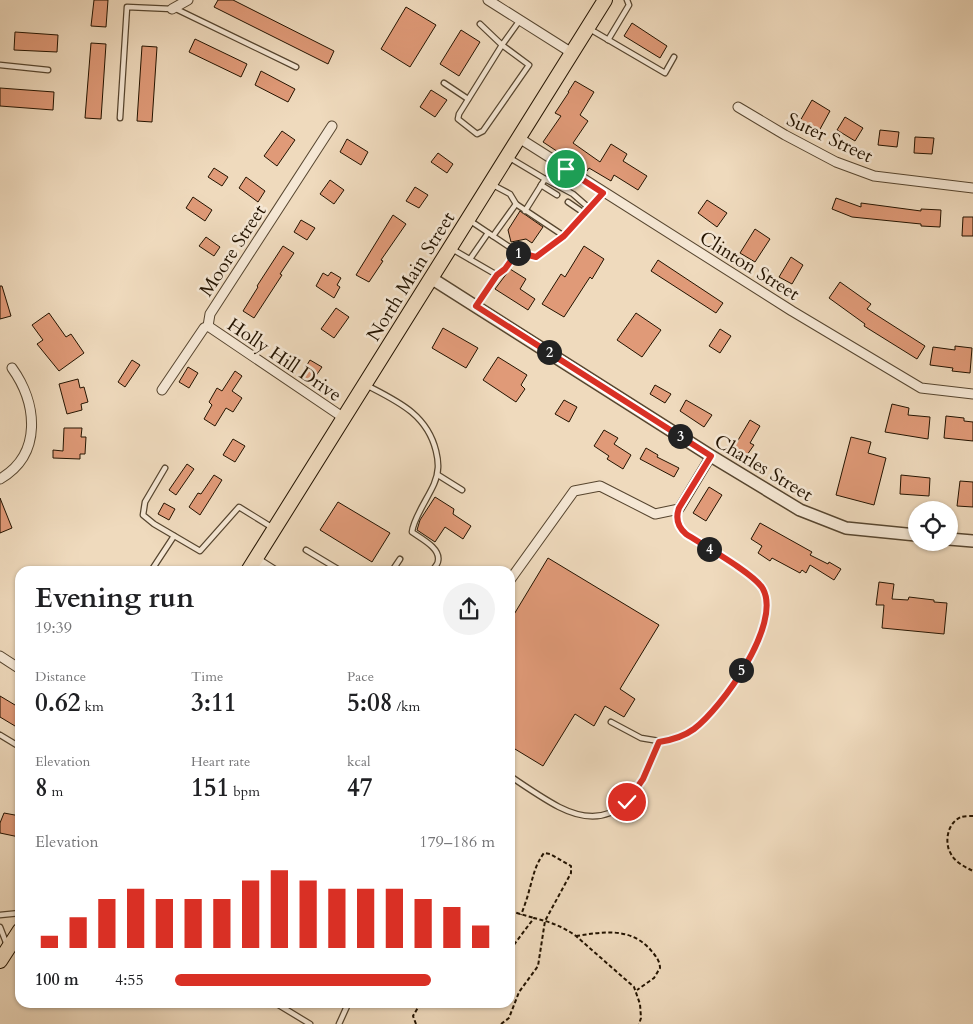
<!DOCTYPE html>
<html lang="en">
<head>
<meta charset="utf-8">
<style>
	:root { --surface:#fff; --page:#f2f2f2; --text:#202124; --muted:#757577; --accent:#d93025 }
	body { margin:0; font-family:Cardo,serif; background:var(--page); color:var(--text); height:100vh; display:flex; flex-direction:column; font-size:19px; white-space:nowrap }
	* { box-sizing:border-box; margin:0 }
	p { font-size:16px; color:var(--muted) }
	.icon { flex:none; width:28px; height:28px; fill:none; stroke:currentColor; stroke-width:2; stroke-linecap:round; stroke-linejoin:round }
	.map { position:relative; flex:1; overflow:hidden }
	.drawer { position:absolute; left:15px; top:566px; width:500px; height:442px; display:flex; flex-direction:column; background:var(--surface); border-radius:15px; box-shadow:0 1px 4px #0004 }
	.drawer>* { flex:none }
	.tools { position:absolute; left:908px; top:501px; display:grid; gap:10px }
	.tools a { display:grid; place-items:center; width:50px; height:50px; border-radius:50%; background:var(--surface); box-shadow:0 1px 4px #0004; font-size:25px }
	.pin { position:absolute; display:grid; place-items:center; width:42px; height:42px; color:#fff; margin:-21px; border:2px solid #fff; border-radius:50%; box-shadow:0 1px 5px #0007 }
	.km { position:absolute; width:25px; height:25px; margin:-12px; border-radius:50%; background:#222; color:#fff; font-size:14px; line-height:25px; text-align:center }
	.round { display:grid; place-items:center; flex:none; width:52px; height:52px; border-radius:26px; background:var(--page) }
	.headline { display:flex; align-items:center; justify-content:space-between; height:85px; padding:0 20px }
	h1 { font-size:28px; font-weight:700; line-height:38px }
	.stats { display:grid; grid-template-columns:repeat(3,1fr); gap:8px; height:85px; padding:5px 20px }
	.stats div { display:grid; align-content:center }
	.stats b { font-size:25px; font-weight:700 }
	.stats small { font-size:14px; font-weight:400 }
	.stats p { font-size:14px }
	.chart { height:140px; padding:10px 20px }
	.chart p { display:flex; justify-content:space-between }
	.chart svg { width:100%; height:90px; margin-top:5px; stroke:var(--accent); stroke-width:6 }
	ul { padding:0 20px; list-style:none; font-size:16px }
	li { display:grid; grid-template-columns:80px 60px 1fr; align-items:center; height:38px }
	li i { height:12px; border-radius:6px; background:var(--accent) }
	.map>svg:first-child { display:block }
	.building { fill:#e09a78; stroke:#231300 }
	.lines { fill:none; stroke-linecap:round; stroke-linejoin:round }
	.service-casing { stroke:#56452f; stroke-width:7 }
	.minor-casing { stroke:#56452f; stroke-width:11 }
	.tertiary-casing { stroke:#56452f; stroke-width:14 }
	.primary-casing { stroke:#231300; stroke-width:16 }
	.path { stroke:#231300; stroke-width:2; stroke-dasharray:4 2.5; stroke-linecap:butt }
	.service { stroke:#f5e7d4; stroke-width:4.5 }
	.minor { stroke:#f5e7d4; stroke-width:9 }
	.tertiary { stroke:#f5e7d4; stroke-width:11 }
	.primary { stroke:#efdabd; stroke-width:14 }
	.route-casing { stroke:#fff; stroke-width:10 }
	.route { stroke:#d93025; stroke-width:6 }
	.labels { text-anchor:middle; stroke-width:5; stroke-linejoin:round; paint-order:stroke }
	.street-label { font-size:19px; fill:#231300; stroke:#f5e7d4 }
</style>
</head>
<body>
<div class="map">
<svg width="973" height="1024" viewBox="0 0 973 1024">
	<rect width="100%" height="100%" fill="#efdabd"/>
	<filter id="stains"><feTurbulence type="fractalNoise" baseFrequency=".004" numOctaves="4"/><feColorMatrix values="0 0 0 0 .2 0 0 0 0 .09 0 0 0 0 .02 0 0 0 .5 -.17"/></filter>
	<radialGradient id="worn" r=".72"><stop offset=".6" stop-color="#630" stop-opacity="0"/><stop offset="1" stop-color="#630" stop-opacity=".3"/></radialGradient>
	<g class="building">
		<path d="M94 0H108L106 27 91 26Z"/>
		<path d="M218 0H233L334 51 328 64 214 7Z"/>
		<path d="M406 7 436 25 410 67 381 49Z"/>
		<path d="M632 23 667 46 660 58 624 36Z"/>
		<path d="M461 30 480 42 459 76 440 64Z"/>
		<path d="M15 32 58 35 57 52 14 50Z"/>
		<path d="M195 39 247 64 241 77 189 52Z"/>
		<path d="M91 43 106 44 101 119 85 118Z"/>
		<path d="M142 46 157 47 152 122 137 121Z"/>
		<path d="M261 71 295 89 288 102 255 85Z"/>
		<path d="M575 81 594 92 580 115 588 121 573 143 600 162 611 144 627 154 623 161 647 176 638 190 614 175 611 181 589 168 587 171 543 142 561 116 555 113 569 92H568Z"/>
		<path d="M0 88 54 92 53 110 0 106Z"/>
		<path d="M431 90 447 100 435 117 420 107Z"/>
		<path d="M812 100 830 111 819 131 800 121Z"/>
		<path d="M845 117 863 128 855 141 837 130Z"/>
		<path d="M880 130 899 132 897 147 878 145Z"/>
		<path d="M282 131 295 140 277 166 264 156Z"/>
		<path d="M915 137 934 138 932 154 914 153Z"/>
		<path d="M347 139 368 152 361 165 340 152Z"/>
		<path d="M438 153 453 164 447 173 431 162Z"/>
		<path d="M214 168 228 177 222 186 208 177Z"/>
		<path d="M246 177 265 191 258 202 239 188Z"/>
		<path d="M330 180 344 190 334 204 320 194Z"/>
		<path d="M415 187 428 195 419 208 406 201Z"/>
		<path d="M193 197 212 210 205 221 186 208Z"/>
		<path d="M836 198 861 207V203L921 211V209L941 210 940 227 921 226V224L852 217 832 209Z"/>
		<path d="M707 200 727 213 717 227 698 213Z"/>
		<path d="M520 211 543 227 532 243 526 239 511 242 508 230Z"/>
		<path d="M393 215 406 224 381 260 383 261 369 282 356 275Z"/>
		<path d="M963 217H973V236H962Z"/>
		<path d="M301 220 315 228 307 240 294 232Z"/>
		<path d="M755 229 770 239 755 262 740 253Z"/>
		<path d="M206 237 220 247 214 256 199 246Z"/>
		<path d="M283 246 294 253 280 274 282 275 254 318 243 311 258 287 257 286Z"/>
		<path d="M584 246 604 259 592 279 590 277 564 317 542 304 561 274 565 277Z"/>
		<path d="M791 257 803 265 792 284 779 277Z"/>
		<path d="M658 260 723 303 716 313 651 271Z"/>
		<path d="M510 269 526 279 520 289 535 299 528 310 495 289Z"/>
		<path d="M331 272 341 278 337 285 340 287 334 298 316 286 323 273 328 276Z"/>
		<path d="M840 282 871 304 867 309 925 346 917 359 864 326 865 324 829 298Z"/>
		<path d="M0 286H2L11 316 0 319Z"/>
		<path d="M336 308 349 317 334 338 321 329Z"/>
		<path d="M49 313 66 337 71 334 84 353 59 371 37 344 43 340 32 325Z"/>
		<path d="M636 313 661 330 642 357 617 340Z"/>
		<path d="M443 328 478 348 466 368 432 348Z"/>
		<path d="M720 329 731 336 720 353 709 346Z"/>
		<path d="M955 346 972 348 970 373 952 371 953 368 930 365 933 347 955 350Z"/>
		<path d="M498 357 527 375 521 385 525 389 516 402 483 380Z"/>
		<path d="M132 360 140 365 125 387 118 382Z"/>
		<path d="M310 360 322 367 311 383 300 376Z"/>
		<path d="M188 367 198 373 189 388 179 382Z"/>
		<path d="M235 371 242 376 232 391 242 398 233 412 226 408 215 426 204 419 212 405 209 402 217 388 222 391Z"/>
		<path d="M78 379 80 388 84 387 88 402 81 404 82 410 67 414 59 384Z"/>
		<path d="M655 385 671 394 665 403 650 394Z"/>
		<path d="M564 400 577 407 569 422 555 414Z"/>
		<path d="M686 400 712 415 704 427 680 411Z"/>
		<path d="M892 404 909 408 908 415 930 417 928 439 885 432Z"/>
		<path d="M946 416 964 418V421L973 422V441L944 438Z"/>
		<path d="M750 420 760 426 750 443 754 445 747 455 734 447Z"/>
		<path d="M64 428H82L81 437H86L85 454H80V459L53 458V450L63 451Z"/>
		<path d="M604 430 618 438 614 444 631 455 623 469 607 459 609 456 594 446Z"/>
		<path d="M851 437 871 442 868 453 886 458 874 505 836 495Z"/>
		<path d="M233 439 245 446 235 462 223 455Z"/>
		<path d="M646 448 658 455 657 457 679 468 674 477 640 459Z"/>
		<path d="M187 464 194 469 176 495 169 490Z"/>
		<path d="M214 475 222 480 200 515 189 507 198 493 201 494Z"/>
		<path d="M901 475 930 478 929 496 900 494Z"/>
		<path d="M960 481 973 482V507L957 506Z"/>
		<path d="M709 487 722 495 706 521 693 513Z"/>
		<path d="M435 497 454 509 453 514 471 526 463 539 445 527 435 542 417 530 420 520Z"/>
		<path d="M0 498 12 528 0 533Z"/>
		<path d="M338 502 390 533 372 562 320 530Z"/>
		<path d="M164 503 175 509 169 520 158 514Z"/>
		<path d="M760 523 812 552 810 555 828 564 829 562 841 569 834 580 810 565 806 573 802 570 800 573 772 558 770 561 758 553 762 546 751 539Z"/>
		<path d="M548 558 659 625 620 689 635 699 624 717 605 706 594 726 575 714 543 766 510 746V621Z"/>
		<path d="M879 582 894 584 892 599 908 600 909 597 934 600V602L947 603 944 634 882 628 884 605H876Z"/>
		<path d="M0 696 20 708V729L0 717Z"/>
		<path d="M4 813 20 816 19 837 0 833V823Z"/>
	</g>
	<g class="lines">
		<defs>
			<g id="service">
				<path d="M174 8 296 67"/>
				<path d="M480 24 502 45 459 114 458 119 477 134 483 131 529 65 502 45 520 20"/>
				<path d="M588 28 665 73 674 57"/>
				<path d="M608 40 629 5 627 0"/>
				<path d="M0 65 48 70"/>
				<path d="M444 83 468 99"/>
				<path d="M120 118 127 7 172 9"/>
				<path d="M508 157 545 179 525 211"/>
				<path d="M545 179 573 194 589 208"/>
				<path d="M493 185 510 194 516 204 564 236"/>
				<path d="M541 185 557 195"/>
				<path d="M568 202 584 213"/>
				<path d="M469 220 517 252 505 269 497 275"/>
				<path d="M493 236 516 204"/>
				<path d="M452 249 497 275 476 306"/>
				<path d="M517 252 536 257 564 236 603 193"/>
				<path d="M470 259 488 233"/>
				<path d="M366 385C397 401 427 414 436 451 439 463 439 472 434 484 428 498 413 519 412 532 420 538 441 548 438 561 438 564 434 568 432 571"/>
				<path d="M165 468 145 502 143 515 154 524 200 551 239 507 273 528"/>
				<path d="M438 475 462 490"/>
				<path d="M306 550 341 571"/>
				<path d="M151 571 174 536"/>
				<path d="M392 571 400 559"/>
				<path d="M0 735 20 747"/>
				<path d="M659 742C672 740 684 737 694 729 722 708 780 626 764 591 755 572 702 547 684 533L677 522 678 509"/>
				<path d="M510 776C526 787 542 798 559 807 618 837 642 789 659 741L641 738 611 722"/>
				<path d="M0 915 20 913"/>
				<path d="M0 927 7 945"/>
				<path d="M277 1004 310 1024"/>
				<path d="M339 1024 348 1004"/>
			</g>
			<g id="minor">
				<path d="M488 0 572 53"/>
				<path d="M172 9 188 0"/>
				<path d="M738 107 785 135 836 162 874 176 973 188"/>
				<path d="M519 138 792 311 921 388 973 394"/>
				<path d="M208 326 344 418"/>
				<path d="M162 390 204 328 208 326 210 314 332 126"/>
				<path d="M0 479C43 454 37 403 12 368"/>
				<path d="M255 559 274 571"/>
				<path d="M510 580 574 491 600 486 655 514 679 509 711 456"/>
				<path d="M0 656 20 669"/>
			</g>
			<g id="tertiary">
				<path d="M431 278 711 456 800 510 846 528 916 535"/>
				<path d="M949 539 973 541"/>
			</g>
			<g id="primary">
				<path d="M248 571 605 0"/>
				<path d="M0 961 20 930"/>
			</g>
		</defs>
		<use href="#service" class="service-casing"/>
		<use href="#minor" class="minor-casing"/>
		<use href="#tertiary" class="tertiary-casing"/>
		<use href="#primary" class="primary-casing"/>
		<g class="path">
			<path d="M973 816C970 816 964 816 961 817 947 823 944 843 951 854 955 862 965 867 973 871"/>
			<path d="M510 911 534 918"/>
			<path d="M576 936C603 932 628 927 649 948 654 954 660 960 660 968L654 978 637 990"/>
			<path d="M510 950 534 918C550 922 562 926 576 936L634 987 640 1004 641 1018 639 1024"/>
			<path d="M416 1024 413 1016 420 1004"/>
			<path d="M501 1024 509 1018 519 992 538 966 545 921 571 873V866L550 854 544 853C535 865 533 877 529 891 527 899 524 907 521 915"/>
		</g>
		<use href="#service" class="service"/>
		<use href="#minor" class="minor"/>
		<use href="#tertiary" class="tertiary"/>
		<use href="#primary" class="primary"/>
	</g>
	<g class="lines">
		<defs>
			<path id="route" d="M566 169 603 193 564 236 536 257 517 252 505 269 497 275 476 306 711 456 679 508C675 519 678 527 686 534 703 545 755 574 763 589 782 624 722 708 694 729 683 737 672 740 659 742L643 779 627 802"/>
		</defs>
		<use href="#route" class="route-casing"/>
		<use href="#route" class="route"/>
	</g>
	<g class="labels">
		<g class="street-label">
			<text transform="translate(830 137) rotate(25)" y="7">Suter Street</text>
			<text transform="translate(232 250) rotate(-57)" y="7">Moore Street</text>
			<text transform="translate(750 265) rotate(32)" y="7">Clinton Street</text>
			<text transform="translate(410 276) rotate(-58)" y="7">North Main Street</text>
			<text transform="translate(285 359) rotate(34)" y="7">Holly Hill Drive</text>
			<text transform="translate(764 467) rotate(31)" y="7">Charles Street</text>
		</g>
	</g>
	<rect width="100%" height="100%" filter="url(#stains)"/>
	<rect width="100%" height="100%" fill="url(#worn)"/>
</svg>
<div class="tools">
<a><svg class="icon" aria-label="locate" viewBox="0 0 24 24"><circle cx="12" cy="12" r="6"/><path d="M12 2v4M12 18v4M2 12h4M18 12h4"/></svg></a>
</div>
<div class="pin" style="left:566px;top:169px;background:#1e9e55"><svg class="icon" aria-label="arrive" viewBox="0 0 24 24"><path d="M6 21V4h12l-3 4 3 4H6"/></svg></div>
<div class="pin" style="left:627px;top:802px;background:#d93025"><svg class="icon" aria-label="check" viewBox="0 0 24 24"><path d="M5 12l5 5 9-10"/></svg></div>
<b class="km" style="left:518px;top:253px">1</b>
<b class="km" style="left:549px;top:352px">2</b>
<b class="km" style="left:680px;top:436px">3</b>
<b class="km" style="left:709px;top:549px">4</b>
<b class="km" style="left:741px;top:670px">5</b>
<section class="drawer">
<div class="headline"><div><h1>Evening run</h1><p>19:39</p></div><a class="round"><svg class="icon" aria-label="share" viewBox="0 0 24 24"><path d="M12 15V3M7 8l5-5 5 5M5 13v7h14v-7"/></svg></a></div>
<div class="stats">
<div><p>Distance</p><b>0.62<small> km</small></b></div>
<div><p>Time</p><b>3:11</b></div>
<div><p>Pace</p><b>5:08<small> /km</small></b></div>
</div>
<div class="stats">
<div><p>Elevation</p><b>8<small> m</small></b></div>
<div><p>Heart rate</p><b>151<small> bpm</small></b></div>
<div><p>kcal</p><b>47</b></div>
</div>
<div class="chart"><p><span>Elevation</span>179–186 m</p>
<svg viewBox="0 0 160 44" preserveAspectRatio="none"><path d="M5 44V38M15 44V29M25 44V20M35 44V15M45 44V20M55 44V20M65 44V20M75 44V11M85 44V6M95 44V11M105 44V15M115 44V15M125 44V15M135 44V20M145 44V24M155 44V33"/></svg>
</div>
<ul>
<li><b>100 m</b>4:55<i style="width:80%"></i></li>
</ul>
</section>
</div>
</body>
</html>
